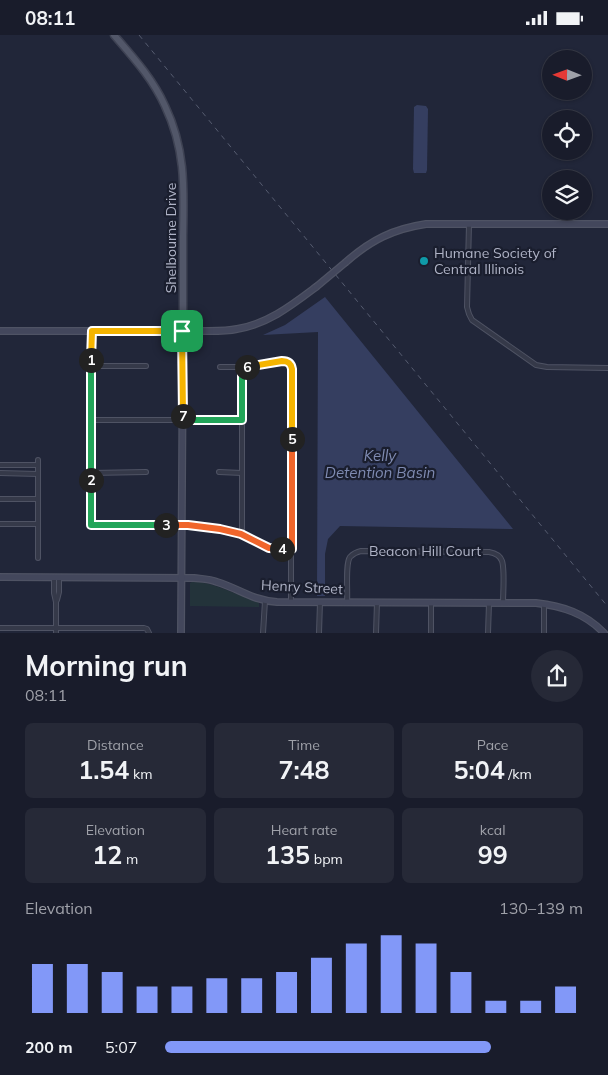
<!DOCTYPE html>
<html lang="en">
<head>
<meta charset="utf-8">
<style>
	:root { --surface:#191c2b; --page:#262937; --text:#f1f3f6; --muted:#9fa1a9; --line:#373a47; --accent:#8298f8 }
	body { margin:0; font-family:Mulish,sans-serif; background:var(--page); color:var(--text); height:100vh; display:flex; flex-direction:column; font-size:19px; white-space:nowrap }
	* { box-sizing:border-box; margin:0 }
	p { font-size:16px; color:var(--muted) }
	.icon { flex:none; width:28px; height:28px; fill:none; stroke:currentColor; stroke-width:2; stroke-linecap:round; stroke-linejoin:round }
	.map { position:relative; height:598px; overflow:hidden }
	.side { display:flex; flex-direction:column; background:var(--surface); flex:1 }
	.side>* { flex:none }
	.needle { width:32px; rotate:271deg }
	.fabs { position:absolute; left:542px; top:15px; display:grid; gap:10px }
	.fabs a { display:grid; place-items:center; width:50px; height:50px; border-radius:50%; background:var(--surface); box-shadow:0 1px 4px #0004,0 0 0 1px var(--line); font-size:25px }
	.pin { position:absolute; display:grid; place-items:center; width:42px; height:42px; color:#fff; margin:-21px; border-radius:10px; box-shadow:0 2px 8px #0006 }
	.km { position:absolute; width:25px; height:25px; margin:-12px; border-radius:50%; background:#222; color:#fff; font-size:14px; line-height:25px; text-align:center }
	.round { display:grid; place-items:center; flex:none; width:52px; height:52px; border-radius:26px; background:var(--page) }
	.summary { display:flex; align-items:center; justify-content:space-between; height:85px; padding:0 25px }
	h1 { font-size:28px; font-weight:700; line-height:38px }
	.metrics { display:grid; grid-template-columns:repeat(3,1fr); gap:8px; height:85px; padding:5px 25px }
	.metrics div { display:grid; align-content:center; border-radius:8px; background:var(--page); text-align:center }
	.metrics b { font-size:25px; font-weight:700 }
	.metrics small { font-size:14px; font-weight:400 }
	.metrics p { font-size:14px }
	.chart { height:140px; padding:10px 25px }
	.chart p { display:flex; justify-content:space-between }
	.chart svg { width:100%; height:90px; margin-top:5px; stroke:var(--accent); stroke-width:6 }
	ul { padding:0 25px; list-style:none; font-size:16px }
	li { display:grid; grid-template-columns:80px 60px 1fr; align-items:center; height:38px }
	li i { height:12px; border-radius:6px; background:var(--accent) }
	.status { display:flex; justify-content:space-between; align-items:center; height:35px; padding:0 25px; background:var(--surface); direction:ltr }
	.status svg { height:14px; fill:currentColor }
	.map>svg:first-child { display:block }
	.green { fill:#23333a }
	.water { fill:#353e60 }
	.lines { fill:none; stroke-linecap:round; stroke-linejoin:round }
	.street-casing { stroke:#4f5364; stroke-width:6 }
	.secondary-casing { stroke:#4f5364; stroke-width:8 }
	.primary-casing { stroke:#3e4253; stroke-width:9 }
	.street { stroke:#353949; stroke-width:4 }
	.secondary { stroke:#43475c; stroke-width:5.5 }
	.primary { stroke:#525769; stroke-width:6 }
	.rail { stroke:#565c70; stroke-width:1; stroke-dasharray:5 5; stroke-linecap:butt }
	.secondary-bridge-casing { stroke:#4f5364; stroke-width:8; stroke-linecap:butt }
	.secondary-bridge { stroke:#43475c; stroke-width:5.5 }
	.split-1-casing { stroke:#fff; stroke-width:10 }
	.split-2-casing { stroke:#fff; stroke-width:10 }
	.split-3-casing { stroke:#fff; stroke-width:10 }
	.split-4-casing { stroke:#fff; stroke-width:10 }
	.split-5-casing { stroke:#fff; stroke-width:10 }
	.split-6-casing { stroke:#fff; stroke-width:10 }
	.split-7-casing { stroke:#fff; stroke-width:10 }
	.split-8-casing { stroke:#fff; stroke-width:10 }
	.split-1 { stroke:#f5b400; stroke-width:6 }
	.split-2 { stroke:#22a559; stroke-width:6 }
	.split-3 { stroke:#22a559; stroke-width:6 }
	.split-4 { stroke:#f0652b; stroke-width:6 }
	.split-5 { stroke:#f0652b; stroke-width:6 }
	.split-6 { stroke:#f5b400; stroke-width:6 }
	.split-7 { stroke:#22a559; stroke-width:6 }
	.split-8 { stroke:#f5b400; stroke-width:6 }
	.culture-dot { fill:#0f9aa8; stroke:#1a1e2e; stroke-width:2 }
	.labels { text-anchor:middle; stroke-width:4.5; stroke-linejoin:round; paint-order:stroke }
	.street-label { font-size:14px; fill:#afb3c6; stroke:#1a1e2e }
	.poi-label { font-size:14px; fill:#afb3c6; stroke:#1a1e2e; text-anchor:start }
	.water-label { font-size:15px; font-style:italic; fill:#7f8bb2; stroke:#1a1e2e }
</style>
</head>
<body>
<div class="status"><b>08:11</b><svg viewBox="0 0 49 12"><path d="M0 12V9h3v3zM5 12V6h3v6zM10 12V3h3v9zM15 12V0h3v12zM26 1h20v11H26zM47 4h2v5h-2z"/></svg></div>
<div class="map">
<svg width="608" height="598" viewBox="0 0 608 598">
	<rect width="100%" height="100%" fill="#212639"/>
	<path class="green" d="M194 546C217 549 237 560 259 568V572L190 571V548Z"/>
	<g class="water">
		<path d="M417 70 426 71 428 74 427 135 426 138H414L413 134 414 72Z"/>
		<path d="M325 262 513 494 340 491 328 504 325 519V561H317L318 297 263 300 285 290Z"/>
	</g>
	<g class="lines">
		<defs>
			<g id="street">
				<path d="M469 189 467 272 469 279 472 285 536 330 547 332 608 333"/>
				<path d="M92 296 91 490H189L212 492 241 499 269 513 292 514"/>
				<path d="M91 331H146"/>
				<path d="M220 332H242L282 326 288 327 291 331V567"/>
				<path d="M91 385H242"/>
				<path d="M0 430H38"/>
				<path d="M219 437 242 438"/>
				<path d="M0 438 38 439"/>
				<path d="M91 438 146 437"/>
				<path d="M0 464H37"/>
				<path d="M0 489H38"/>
				<path d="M242 500V332"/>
				<path d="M38 523V425"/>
				<path d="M54 542V558L56 567V598"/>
				<path d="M57 565 59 557V542"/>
				<path d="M347 567C348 557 345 529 350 522 353 519 356 517 361 516L489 517C495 518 500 520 502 526 505 535 503 558 503 568"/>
				<path d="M431 568V598"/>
				<path d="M0 593H144L147 594 149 598"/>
				<path d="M263 598 265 566"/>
				<path d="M319 598 320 567"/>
				<path d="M376 598 377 567"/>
				<path d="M488 598 489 568"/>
				<path d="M544 598V569"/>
			</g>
			<g id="secondary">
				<path d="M346 227C371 205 393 194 426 189H608"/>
				<path d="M0 296H209C219 296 228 296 237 294 268 289 292 270 316 252"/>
				<path d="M0 542 194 543C202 544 210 544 217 547 240 554 251 565 277 567L536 568C562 571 585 578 604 598"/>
				<path d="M181 598 183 296"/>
			</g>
			<path id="primary" d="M114 0C133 22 153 44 165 71 186 115 184 154 183 201 183 233 183 264 183 296"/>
		</defs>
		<use href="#street" class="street-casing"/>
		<use href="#secondary" class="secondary-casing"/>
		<use href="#primary" class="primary-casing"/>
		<use href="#street" class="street"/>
		<use href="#secondary" class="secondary"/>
		<use href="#primary" class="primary"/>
		<path class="rail" d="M139 0 608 572"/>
		<defs>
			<path id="secondary-bridge" d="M316 252 346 227"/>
		</defs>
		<use href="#secondary-bridge" class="secondary-bridge-casing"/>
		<use href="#secondary-bridge" class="secondary-bridge"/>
	</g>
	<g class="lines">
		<defs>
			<path id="split-1" d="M91 325 92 296H182"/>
			<path id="split-2" d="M91 445V325"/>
			<path id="split-3" d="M91 445V490H166"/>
			<path id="split-4" d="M166 490H188L220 494 241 499 269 513 282 514"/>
			<path id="split-5" d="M282 514H292V404"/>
			<path id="split-6" d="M247 332 282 326C288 326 291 328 292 334V404"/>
			<path id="split-7" d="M183 381 182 385H242V332H247"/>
			<path id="split-8" d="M182 296 183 381"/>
		</defs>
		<use href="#split-1" class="split-1-casing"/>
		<use href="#split-2" class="split-2-casing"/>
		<use href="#split-3" class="split-3-casing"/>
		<use href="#split-4" class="split-4-casing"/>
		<use href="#split-5" class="split-5-casing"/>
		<use href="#split-6" class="split-6-casing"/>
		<use href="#split-7" class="split-7-casing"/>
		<use href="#split-8" class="split-8-casing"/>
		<use href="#split-1" class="split-1"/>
		<use href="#split-2" class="split-2"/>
		<use href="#split-3" class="split-3"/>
		<use href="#split-4" class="split-4"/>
		<use href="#split-5" class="split-5"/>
		<use href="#split-6" class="split-6"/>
		<use href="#split-7" class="split-7"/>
		<use href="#split-8" class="split-8"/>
	</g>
	<circle class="culture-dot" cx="424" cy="226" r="5"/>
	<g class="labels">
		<g class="street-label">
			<text transform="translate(171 203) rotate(-90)" y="5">Shelbourne Drive</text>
			<text x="425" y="521">Beacon Hill Court</text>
			<text transform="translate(302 552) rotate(3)" y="5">Henry Street</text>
		</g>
		<g class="poi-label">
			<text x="434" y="223">Humane Society of<tspan x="434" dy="16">Central Illinois</tspan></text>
		</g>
		<g class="water-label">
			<text x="380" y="426">Kelly<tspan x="380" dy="17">Detention Basin</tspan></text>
		</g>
	</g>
</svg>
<div class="fabs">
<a><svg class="needle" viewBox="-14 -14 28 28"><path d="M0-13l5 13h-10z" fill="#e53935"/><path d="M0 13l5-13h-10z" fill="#9fa1a9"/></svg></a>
<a><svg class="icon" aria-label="locate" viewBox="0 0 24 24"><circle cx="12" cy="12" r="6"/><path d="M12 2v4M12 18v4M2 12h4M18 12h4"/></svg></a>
<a><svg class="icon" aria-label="layers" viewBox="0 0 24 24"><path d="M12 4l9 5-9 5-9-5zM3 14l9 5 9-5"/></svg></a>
</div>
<div class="pin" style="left:182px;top:296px;background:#1e9e55"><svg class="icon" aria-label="arrive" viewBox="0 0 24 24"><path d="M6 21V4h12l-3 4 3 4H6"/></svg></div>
<b class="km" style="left:91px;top:325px">1</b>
<b class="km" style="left:91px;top:445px">2</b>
<b class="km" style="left:166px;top:490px">3</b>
<b class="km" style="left:282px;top:514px">4</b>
<b class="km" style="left:292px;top:404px">5</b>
<b class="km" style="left:247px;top:332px">6</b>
<b class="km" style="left:183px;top:381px">7</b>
</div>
<section class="side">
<div class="summary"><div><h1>Morning run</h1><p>08:11</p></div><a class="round"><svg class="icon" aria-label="share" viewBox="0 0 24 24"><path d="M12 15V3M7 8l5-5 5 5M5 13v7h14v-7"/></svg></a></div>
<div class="metrics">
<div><p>Distance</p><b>1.54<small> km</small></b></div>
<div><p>Time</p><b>7:48</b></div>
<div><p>Pace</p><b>5:04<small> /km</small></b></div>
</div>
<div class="metrics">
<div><p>Elevation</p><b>12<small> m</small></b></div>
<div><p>Heart rate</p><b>135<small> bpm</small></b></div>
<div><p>kcal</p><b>99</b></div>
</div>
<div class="chart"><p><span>Elevation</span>130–139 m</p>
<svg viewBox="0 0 160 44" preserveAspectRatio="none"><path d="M5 44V20M15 44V20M25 44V24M35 44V31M45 44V31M55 44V27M65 44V27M75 44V24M85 44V17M95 44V10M105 44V6M115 44V10M125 44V24M135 44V38M145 44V38M155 44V31"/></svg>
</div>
<ul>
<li><b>200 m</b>5:07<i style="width:78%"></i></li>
</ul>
</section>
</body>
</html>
